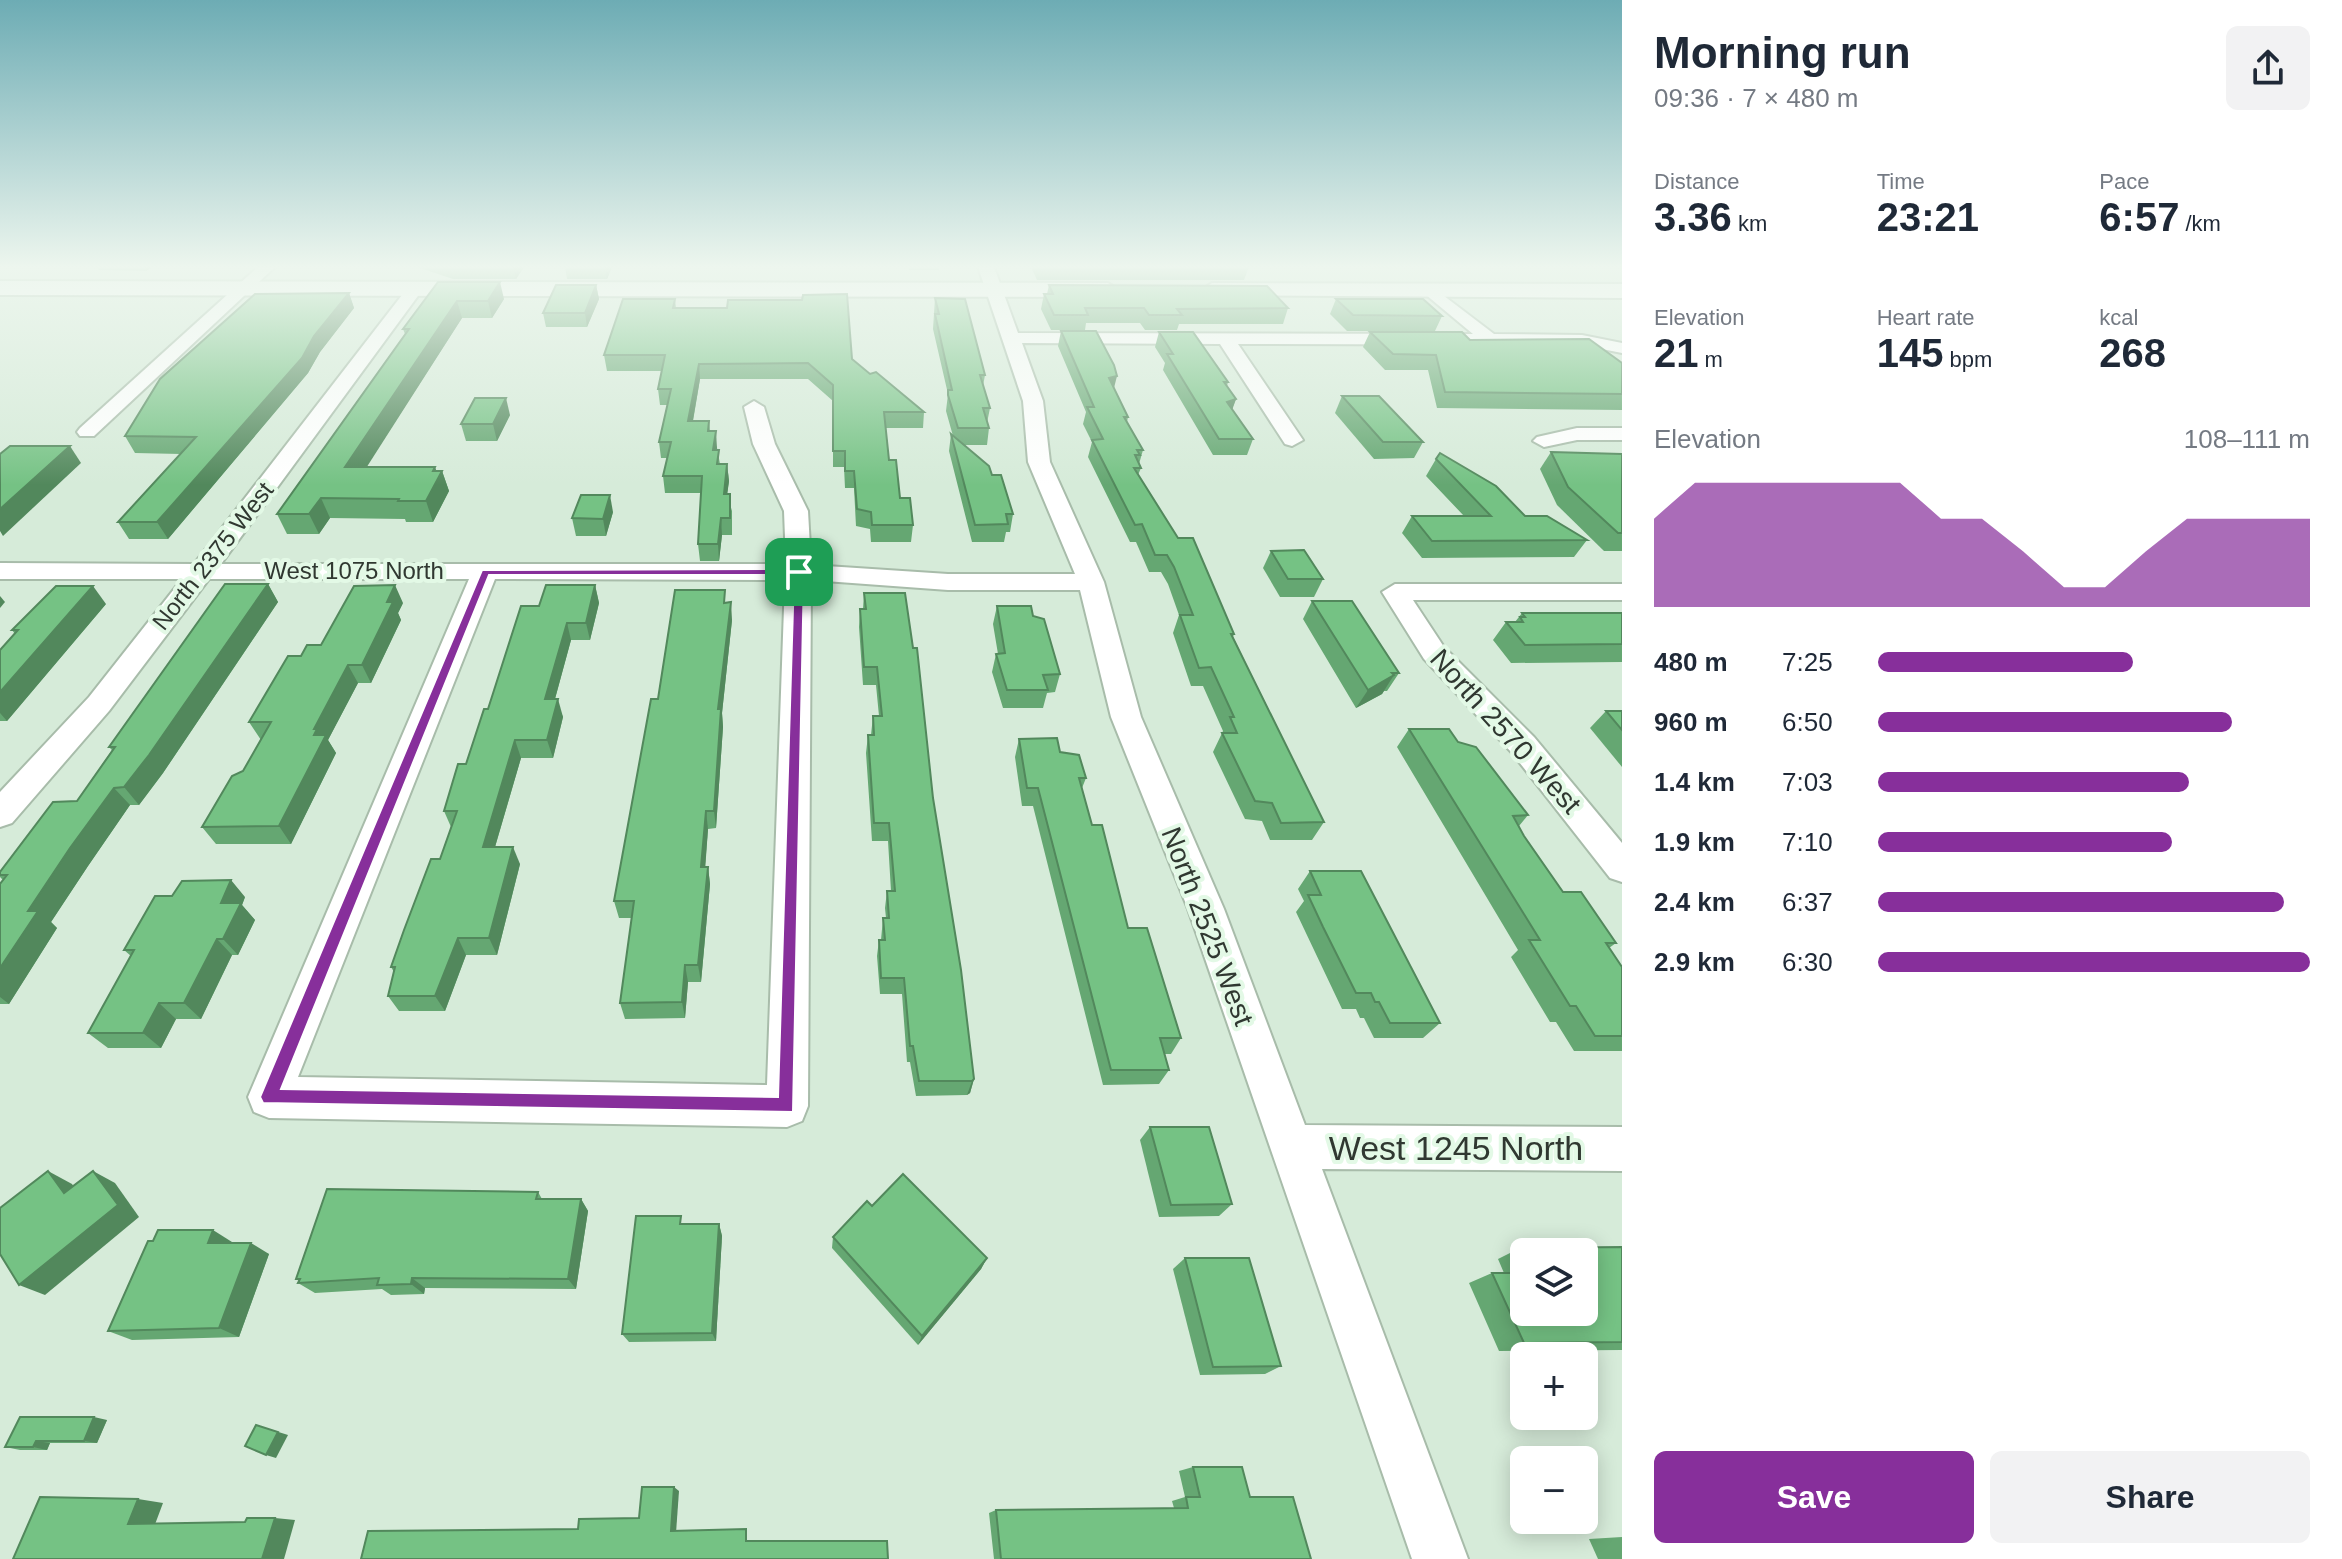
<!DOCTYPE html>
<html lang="en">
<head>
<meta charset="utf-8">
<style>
	:root { --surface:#fff; --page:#f2f2f3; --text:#1f2937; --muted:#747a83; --accent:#872f9b }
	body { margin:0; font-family:Arial,sans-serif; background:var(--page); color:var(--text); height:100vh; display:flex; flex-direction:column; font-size:30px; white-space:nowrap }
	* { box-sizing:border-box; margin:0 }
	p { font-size:26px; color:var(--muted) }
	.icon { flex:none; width:44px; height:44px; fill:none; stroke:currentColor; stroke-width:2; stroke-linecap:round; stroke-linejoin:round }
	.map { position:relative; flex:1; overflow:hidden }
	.drawer { display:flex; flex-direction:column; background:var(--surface); width:720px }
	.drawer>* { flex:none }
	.tools { position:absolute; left:1510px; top:1238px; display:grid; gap:16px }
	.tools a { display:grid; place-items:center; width:88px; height:88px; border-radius:12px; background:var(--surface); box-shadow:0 4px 20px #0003; font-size:40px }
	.pin { position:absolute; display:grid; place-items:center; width:68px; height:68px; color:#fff; margin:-34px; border-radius:16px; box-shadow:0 4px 12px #0006 }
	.round { display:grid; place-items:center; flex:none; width:84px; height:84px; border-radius:12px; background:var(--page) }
	.summary { display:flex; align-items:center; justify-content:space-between; height:136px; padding:0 32px }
	h1 { font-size:44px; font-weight:700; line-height:60px }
	.figures { display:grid; grid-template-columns:repeat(3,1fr); gap:12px; height:136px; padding:8px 32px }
	.figures div { display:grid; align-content:center }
	.figures b { font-size:40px; font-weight:700 }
	.figures small { font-size:22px; font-weight:400 }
	.figures p { font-size:22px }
	.chart { height:224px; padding:16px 32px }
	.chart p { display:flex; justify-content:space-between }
	.chart svg { width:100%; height:144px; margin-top:8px; fill:var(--accent); opacity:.7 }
	.button { display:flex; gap:16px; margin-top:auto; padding:16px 32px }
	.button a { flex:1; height:92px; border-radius:12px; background:var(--accent); color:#fff; font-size:32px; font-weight:700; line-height:92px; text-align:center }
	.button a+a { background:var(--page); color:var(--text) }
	ul { padding:0 32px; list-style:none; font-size:26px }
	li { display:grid; grid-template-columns:128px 96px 1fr; align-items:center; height:60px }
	li i { height:20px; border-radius:10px; background:var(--accent) }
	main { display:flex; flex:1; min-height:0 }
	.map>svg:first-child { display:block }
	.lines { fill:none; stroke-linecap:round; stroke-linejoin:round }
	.street-casing { stroke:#a8bcaa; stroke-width:4 }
	.secondary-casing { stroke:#a8bcaa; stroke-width:4 }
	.street { fill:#fff; fill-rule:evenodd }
	.secondary { fill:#fff; fill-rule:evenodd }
	.wall { fill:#65a772; fill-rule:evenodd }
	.shaded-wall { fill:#52885c }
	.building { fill:#75c284; stroke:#52885c; stroke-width:2 }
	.route { fill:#872f9b; stroke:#fff; stroke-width:2; fill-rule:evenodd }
	.labels { text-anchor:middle; stroke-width:8; stroke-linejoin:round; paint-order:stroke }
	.far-street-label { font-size:24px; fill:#303831; stroke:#e3f9e6 }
	.street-label { font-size:28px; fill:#303831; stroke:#e3f9e6 }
	.near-street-label { font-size:34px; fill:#303831; stroke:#e3f9e6 }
</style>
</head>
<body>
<main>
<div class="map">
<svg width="1622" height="1559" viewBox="0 0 1622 1559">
	<rect width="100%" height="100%" fill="#d6ebd9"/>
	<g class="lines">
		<defs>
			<g id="street">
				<path d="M258 267H275L94 436H80L77 432 80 428Z"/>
				<path d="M978 267H994L1018 333 1473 334 1425 294 1423 291 1431 286 1494 334 1582 335 1622 343V353L1582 345 1238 344 1303 440 1292 446 1285 444 1220 344 1022 343 1043 401 1050 462 1104 582 1141 717 1224 909 1305 1125 1622 1127V1171L1322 1169 1468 1559H1412L1188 909 1111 717 1080 590H948L811 580 808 1106 802 1121 787 1127 269 1118 254 1112 248 1097 469 579H209L109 711 12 823 0 827V792L89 697 182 579H0V563L194 564 409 286 415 284 423 289 221 564H786L784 511 753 444 744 407 754 401 764 407 775 444 808 511 811 565 948 574H1075L1028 462 1023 401ZM495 579 785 580 767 1085 298 1077Z"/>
				<path d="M1577 428H1622V440H1577L1544 447 1533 441 1537 437Z"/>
				<path d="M1395 584H1622V600H1413L1444 647 1534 737 1622 843V882L1610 878 1512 753 1424 659 1382 592Z"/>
			</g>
			<g id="secondary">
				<path d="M0 281 1108 283 1119 290 1108 297 0 295Z"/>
				<path d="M1212 283 1622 284V298L1204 295 1201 290Z"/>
			</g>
		</defs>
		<use href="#street" class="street-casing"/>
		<use href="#secondary" class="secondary-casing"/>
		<use href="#street" class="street"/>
		<use href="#secondary" class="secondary"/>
	</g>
	<g class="wall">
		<path d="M97 267H152L146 271 99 270Z"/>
		<path d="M417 267H524L516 279H453Z"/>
		<path d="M565 267H612L607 279H567Z"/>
		<rect x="909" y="267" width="30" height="3"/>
		<path d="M1031 267H1249L1244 280H1037Z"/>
		<path d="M1374 267H1422L1376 268Z"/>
		<path d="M438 282 504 299 492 318H462L366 467 442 471 449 491 433 522H406L405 519 330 518 319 534H287L277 514 405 334 403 329Z"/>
		<path d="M596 285 599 299 587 327H546L543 313Z"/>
		<path d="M1049 285 1288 308 1283 324H1179L1177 330H1145L1140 323H1086L1085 330H1051L1041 309 1044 294H1047Z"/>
		<path d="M349 293 354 308 320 352 308 373 168 539H129L118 522 181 454 135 453 125 436Z"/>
		<path d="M935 298 985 375 983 386 990 408 987 423 989 428 987 445H965L992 475 1013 514 1010 532H1006L1004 542H972L949 451 951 434 953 436 946 411 948 394 933 329Z"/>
		<path d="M675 299 676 308 852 359 870 374 924 412 923 428H886L889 460 900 498 913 525 911 542H871L870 529 856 526 854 488H845L844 467H833V401L808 379H700L693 421H709L710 431 717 448 720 464H727L729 481 727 494 732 511V535H722L719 561H700L698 544 701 493H665L663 476 667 458H661L659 442 668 405H660L658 389 662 371H607L604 355Z"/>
		<path d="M1336 299 1442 316 1435 331H1347L1330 314Z"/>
		<path d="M1061 331 1114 389 1128 417 1127 422 1143 450 1139 464 1141 468 1138 475 1234 634 1233 637 1324 822 1312 840H1270L1262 821 1245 819 1213 752 1223 731 1203 686H1191L1173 633 1179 615 1168 584 1161 572H1149L1136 542H1130L1088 457 1092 442 1083 424 1086 412 1058 346Z"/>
		<path d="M1159 332 1228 382 1227 386 1236 399 1232 409 1253 439 1247 455H1213L1163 370 1165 363 1155 347Z"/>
		<path d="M1370 332 1470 340 1622 363V410L1437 408 1428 370H1385L1363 347Z"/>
		<path d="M1342 396 1423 442 1414 458 1374 459 1335 413Z"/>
		<path d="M510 415 497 441H466L461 424Z"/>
		<path d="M1551 452 1622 454V551H1604L1557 505 1540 469Z"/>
		<path d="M1436 459 1525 516 1587 540 1574 557 1422 558 1402 533 1412 516H1464L1426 476Z"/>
		<path d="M613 512 606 536H576L572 518Z"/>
		<path d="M1271 551 1323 579 1314 597H1280L1263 568Z"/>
		<path d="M268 584 278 602 163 773 139 805H130L88 866 51 922 57 928 9 1004H0V884L3 880 0 877V872L77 801 112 750 109 747Z"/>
		<path d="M595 585 599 603 590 640H571L555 699 563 717 553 758H521L495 847 520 864 497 955H466L445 1011H399L388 996 394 972 391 967 440 859 451 827 444 811 466 764 488 709 539 606Z"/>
		<path d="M864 593 933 798 974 1079 970 1093 967 1095 916 1096 910 1062H907L902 994H880L877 956 879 940H881L883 918H886L885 908 887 891H891L888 841H872L866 753 868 735H871L873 716H879L876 685H863L859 627 860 609H863Z"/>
		<path d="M1312 601 1399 673 1387 691H1384L1382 694 1356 708 1303 619Z"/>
		<path d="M403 603 398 613 401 620 371 683H358L328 740 336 753 291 844H216L202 827 243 771 261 740 249 722 301 656Z"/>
		<path d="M106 604 7 721H0V650L15 634 12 630Z"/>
		<path d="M997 606 1033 616 1060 674 1055 692 1047 693 1043 708H1003L992 672 996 654H998L993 624Z"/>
		<path d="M1522 613H1622V662L1511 663 1493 640 1506 622H1515Z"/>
		<path d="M732 620 722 713 723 727 716 828 708 829 705 867H708L710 884 701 982H688L685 1018 625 1019 620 1003 632 918H619L614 901 658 699Z"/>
		<path d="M1606 711H1622V767L1590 728Z"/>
		<path d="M1409 729 1458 742 1528 815 1519 826 1524 836 1563 892 1616 943 1609 948 1622 967V1051H1574L1556 1022H1550L1511 957 1518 950 1397 747Z"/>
		<path d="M1019 739 1060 752 1086 778 1082 788 1092 825 1128 928 1181 1038 1171 1054H1164L1169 1070 1159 1084 1103 1085 1033 806H1022L1015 757Z"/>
		<path d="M1310 871 1440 1023 1423 1038H1374L1364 1018H1360L1356 1009H1342L1296 912 1304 901 1298 889Z"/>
		<path d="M245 897 242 905 255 920 238 955H232L201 1019H176L161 1048H108L88 1033 131 956 124 950Z"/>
		<path d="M1150 1127 1232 1204 1219 1216 1159 1217 1140 1140Z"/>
		<path d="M538 1192 542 1199H581L588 1211 576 1289 425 1288 424 1294 391 1295 382 1289 315 1293 298 1283 299 1281 296 1279Z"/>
		<path d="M872 1206 987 1258 981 1269 918 1345 832 1248 833 1237Z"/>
		<path d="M684 1224H719L722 1236 716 1341 629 1342 622 1334Z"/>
		<path d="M153 1241 232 1242 269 1254 239 1337 132 1340 108 1331Z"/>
		<path d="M1622 1247V1350L1499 1351 1469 1283 1492 1273H1504L1498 1259 1520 1248ZM1524 1252 1584 1312H1524Z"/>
		<path d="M1185 1258 1281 1366 1265 1374 1200 1375 1173 1269Z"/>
		<path d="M107 1420 97 1443H50L47 1450H20L5 1447Z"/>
		<path d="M1193 1467 1250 1497 1311 1559H994L989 1513 996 1510 1174 1508 1172 1501 1185 1497 1179 1471Z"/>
		<path d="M1622 1537V1559H1598L1589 1539Z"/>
	</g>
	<g class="shaded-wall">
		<path d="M144 267H152L146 271Z"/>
		<path d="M513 267H524L516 279Z"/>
		<path d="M605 267H612L607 279Z"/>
		<path d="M500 282 504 299 492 318 488 301Z"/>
		<path d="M596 285 599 299 587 327 585 313Z"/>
		<path d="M349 293 354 308 320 352 308 373 168 539 157 522Z"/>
		<path d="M457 301 462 318 354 487 345 467Z"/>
		<path d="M699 364 700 379 690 437 688 421Z"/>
		<path d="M1117 376 1113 392 1109 378Z"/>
		<path d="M506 398 510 415 497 441 493 424Z"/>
		<path d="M1236 399 1230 416 1227 402Z"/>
		<path d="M716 431 717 448 715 467 713 450Z"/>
		<path d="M70 446 81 463 3 536 0 531V509Z"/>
		<path d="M727 464 729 481 725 511 724 494Z"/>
		<path d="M435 467 439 478 442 471 449 491 433 522 426 501 433 471Z"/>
		<path d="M610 495 613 512 606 536 603 519Z"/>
		<path d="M321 498 330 518 319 534 309 514Z"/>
		<path d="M721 518 722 535 719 561 718 544Z"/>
		<path d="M268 584 278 602 163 773 139 805 124 787Z"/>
		<path d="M395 585 403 603 398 613 401 620 371 683 362 665 387 602Z"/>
		<path d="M595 585 599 603 590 640 586 623Z"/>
		<path d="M93 586 106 604 7 721 0 713V692Z"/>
		<path d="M0 596 5 602 0 608Z"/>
		<path d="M731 602 732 620 722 713 723 727 716 828 714 811 718 709Z"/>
		<path d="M567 623 571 640 550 717 545 699Z"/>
		<path d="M348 665 358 683 328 740 336 753 291 844 279 826 314 729Z"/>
		<path d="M1394 675 1382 694 1356 708 1368 690Z"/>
		<path d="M558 699 563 717 553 758 547 740Z"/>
		<path d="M515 740 521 758 490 864 483 847Z"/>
		<path d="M114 788 130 805 88 866 51 922 57 928 9 1004 0 997V968L28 911 70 848Z"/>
		<path d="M706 811 708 829 704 884 701 867Z"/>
		<path d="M513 847 520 864 497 955 489 938Z"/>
		<path d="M708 867 710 884 701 982 698 965Z"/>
		<path d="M231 880 245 897 242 905 255 920 238 955 223 939 221 903Z"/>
		<path d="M458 938 466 955 445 1011 435 996Z"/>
		<path d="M217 939 232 955 201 1019 184 1003Z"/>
		<path d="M685 965 688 982 685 1018 682 1002Z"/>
		<path d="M159 1003 176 1019 161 1048 143 1033Z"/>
		<path d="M974 1079 970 1093 967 1095 972 1081Z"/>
		<path d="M48 1171 72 1184 87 1206 64 1193Z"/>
		<path d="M93 1171 115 1183 139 1217 45 1295 19 1285Z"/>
		<path d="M581 1199 588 1211 576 1289 568 1279Z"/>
		<path d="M719 1224 722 1236 716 1341 712 1333Z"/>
		<path d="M213 1230 232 1242 228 1254 208 1243Z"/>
		<path d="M251 1243 269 1254 239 1337 219 1328Z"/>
		<path d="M987 1258 981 1269 918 1345 922 1336Z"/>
		<path d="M412 1278 425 1288 424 1294 411 1284Z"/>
		<path d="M94 1417 107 1420 97 1443 84 1441Z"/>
		<path d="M266 1428 288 1435 276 1458 266 1455Z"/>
		<path d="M36 1441 50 1443 47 1450 33 1447Z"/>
		<path d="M674 1487 679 1491 676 1533 671 1531Z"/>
		<path d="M138 1499 163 1503 154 1527 128 1524Z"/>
		<path d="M275 1518 295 1520 284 1559H262Z"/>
	</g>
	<g class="building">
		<path d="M438 282H500L488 301H457L345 467H435L433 471H442L426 501H398L399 499 321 498 309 514H277L409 329H403Z"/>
		<path d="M556 285H596L585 313H543Z"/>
		<path d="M1049 285 1267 286 1288 308 1177 309 1182 315H1149L1144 308H1085L1088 315H1054L1044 294H1053Z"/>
		<path d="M349 293 314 336 302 358 157 522H118L196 437 125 436 160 379 255 294Z"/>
		<path d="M847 294 852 359 870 374 876 372 924 412H884L889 460H896L900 498H910L913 525H872L871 512 857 509 854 471H845V451H833V385L808 363 699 364 688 421H709L708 431H716L713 450H719L717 464H727L724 494H730V518H721L718 544H698L702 476H663L671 442H659L671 389H658L665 355H604L623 299H675L673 308H727L728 300H802L803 295Z"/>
		<path d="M935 298 965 299 985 375H980L990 408H983L989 428H958L948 395V390H952L935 314H939Z"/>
		<path d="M1336 299H1423L1442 316 1353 315Z"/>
		<path d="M1061 331H1096L1114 365 1117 376 1109 378 1128 417H1124L1143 450H1137L1140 455H1135L1141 468H1134L1178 538H1193L1234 634H1231L1324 822 1281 823 1272 803 1255 801 1222 733H1237L1230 717H1234L1211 667 1199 668 1180 615H1193L1174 567 1167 555H1155L1142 524 1135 525 1092 440 1103 439 1087 407H1094Z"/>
		<path d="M1159 332H1193L1228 382H1224L1236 399 1227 402 1253 439H1219L1167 354H1173Z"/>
		<path d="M1370 332H1462L1470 340 1589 339 1622 363V394L1445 392 1436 355 1393 354Z"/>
		<path d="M1342 396H1379L1423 442H1383Z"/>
		<path d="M475 398H506L493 424H461Z"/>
		<path d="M951 434 989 466 992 475H1001L1013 514H1006L1008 524 975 525Z"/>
		<path d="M10 446H70L0 509V454Z"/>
		<path d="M1551 452 1622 454V533H1618L1568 487Z"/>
		<path d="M1440 453 1496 486 1525 516H1547L1587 540 1432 541 1412 516H1491L1436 459Z"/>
		<path d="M581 495H610L603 519 572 518Z"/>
		<path d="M1304 550 1323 579H1288L1271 551Z"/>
		<path d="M225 584H268L149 755 124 787 114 788 70 848 28 911H38L0 968V884L7 875H0V872L53 802 77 801 115 747H109Z"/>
		<path d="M395 585 387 602H393L362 665H348L314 729H317L314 735H326L279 826 202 827 232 776 243 771 271 722H249L288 656H301L307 645H321L354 586Z"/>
		<path d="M546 585H595L586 623H567L545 699H558L547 740H515L483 847H513L489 938H458L435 996H388L395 967H391L404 930 431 859H440L457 811H444L458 764H466L484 709H488L521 606H539Z"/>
		<path d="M56 586H93L0 692V650L18 630H12Z"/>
		<path d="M675 590H725L724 603 731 602 718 709H721L714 811H706L701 867H708L698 965H685L682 1002 620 1003 634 901H614L651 699H658Z"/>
		<path d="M864 593H905L913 648H917L933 798 961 970 974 1079 972 1081H919L913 1046H910L904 978H881L879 940H885L883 918H889L887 891H895L889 823H874L868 735H874L873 716H882L877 667H864L860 609H866Z"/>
		<path d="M1312 601H1352L1399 673H1392L1394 675 1368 690Z"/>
		<path d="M997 606H1031L1033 616 1044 619 1060 674 1043 675 1048 690H1007L996 654 1005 653Z"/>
		<path d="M1522 613H1622V644L1525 645 1506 622H1523L1520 617H1525Z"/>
		<path d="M1606 711H1622V730Z"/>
		<path d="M1409 729H1449L1458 742 1476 747 1528 815 1513 816 1524 836 1563 892H1581L1616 943H1606L1622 967V1036H1595L1576 1006H1570L1529 940H1540Z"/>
		<path d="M1057 738 1060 752 1079 755 1086 778H1079L1092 825H1102L1128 928H1147L1181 1038H1160L1169 1070H1111L1038 788H1027L1019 739Z"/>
		<path d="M1310 871H1361L1440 1023H1390L1379 1002H1375L1371 993H1356L1323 927 1308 895H1321Z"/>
		<path d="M231 880 221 903H241L223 939H217L184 1003H159L143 1033H88L134 950H124L155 896H172L182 881Z"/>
		<path d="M1150 1127H1209L1232 1204 1171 1205Z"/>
		<path d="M48 1171 64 1193 93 1171 118 1205 19 1285 0 1254V1208Z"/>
		<path d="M903 1174 987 1258 922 1336 833 1237 867 1201 872 1206Z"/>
		<path d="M327 1189 538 1192 536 1199H581L568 1279 412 1278 411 1284 377 1285 379 1278 298 1283 300 1279H296Z"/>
		<path d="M636 1216H681L680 1224H719L712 1333 622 1334Z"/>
		<path d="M158 1230H213L208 1243H251L219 1328 108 1331 148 1241H153Z"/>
		<path d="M1622 1247V1342L1524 1343 1492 1273H1524V1312H1584V1252H1524V1255L1520 1248Z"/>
		<path d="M1185 1258H1249L1281 1366 1213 1367Z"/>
		<path d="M20 1417H94L84 1441H36L33 1447H5Z"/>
		<path d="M256 1425 278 1432 266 1455 245 1446Z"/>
		<path d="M1193 1467H1242L1250 1497H1293L1311 1559H1001L996 1510 1188 1508 1186 1497H1200Z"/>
		<path d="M642 1487H674L671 1531 746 1529V1541H887L888 1559H361L368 1531 578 1529 579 1519 639 1518Z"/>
		<path d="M40 1497 138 1499 128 1524 245 1522 247 1518H275L262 1559H13Z"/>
	</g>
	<linearGradient id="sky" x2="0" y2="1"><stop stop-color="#6dacb4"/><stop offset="0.55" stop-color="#edf6ee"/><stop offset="1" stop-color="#edf6ee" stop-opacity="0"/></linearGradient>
	<rect width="1622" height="485" fill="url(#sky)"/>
	<path class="route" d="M799 569 804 572 793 1112 263 1103 260 1097 482 570ZM489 575H794L778 1097 281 1089Z"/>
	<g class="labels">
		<g class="far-street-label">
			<text transform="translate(213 556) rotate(-52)" y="8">North 2375 West</text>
			<text x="354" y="579">West 1075 North</text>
		</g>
		<g class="street-label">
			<text transform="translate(1506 731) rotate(48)" y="10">North 2570 West</text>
			<text transform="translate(1208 926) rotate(69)" y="10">North 2525 West</text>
		</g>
		<g class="near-street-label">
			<text x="1456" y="1160">West 1245 North</text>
		</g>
	</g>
</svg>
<div class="tools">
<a><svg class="icon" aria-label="layers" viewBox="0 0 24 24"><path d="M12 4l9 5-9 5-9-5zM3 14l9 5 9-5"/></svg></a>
<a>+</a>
<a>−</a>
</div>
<div class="pin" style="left:799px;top:572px;background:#1e9e55"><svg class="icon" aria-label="arrive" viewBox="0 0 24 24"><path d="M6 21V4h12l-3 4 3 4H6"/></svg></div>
</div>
<section class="drawer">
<div class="summary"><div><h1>Morning run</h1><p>09:36 · 7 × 480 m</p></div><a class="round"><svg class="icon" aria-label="share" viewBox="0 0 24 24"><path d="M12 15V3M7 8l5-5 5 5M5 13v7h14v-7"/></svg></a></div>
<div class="figures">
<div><p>Distance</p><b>3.36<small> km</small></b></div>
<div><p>Time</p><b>23:21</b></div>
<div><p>Pace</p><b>6:57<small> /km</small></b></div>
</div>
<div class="figures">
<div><p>Elevation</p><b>21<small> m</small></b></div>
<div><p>Heart rate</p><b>145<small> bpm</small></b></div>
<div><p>kcal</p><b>268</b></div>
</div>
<div class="chart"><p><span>Elevation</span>108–111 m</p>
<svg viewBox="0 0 160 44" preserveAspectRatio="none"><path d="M0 44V17L10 6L20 6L30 6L40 6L50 6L60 6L70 17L80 17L90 27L100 38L110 38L120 27L130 17L140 17L150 17L160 17V44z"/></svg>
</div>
<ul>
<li><b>480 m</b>7:25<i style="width:59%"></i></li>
<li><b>960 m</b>6:50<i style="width:82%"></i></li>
<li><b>1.4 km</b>7:03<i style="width:72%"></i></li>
<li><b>1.9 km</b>7:10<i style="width:68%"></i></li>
<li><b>2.4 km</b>6:37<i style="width:94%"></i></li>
<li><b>2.9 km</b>6:30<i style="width:100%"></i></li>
</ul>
<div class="button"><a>Save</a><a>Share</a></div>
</section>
</main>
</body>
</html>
